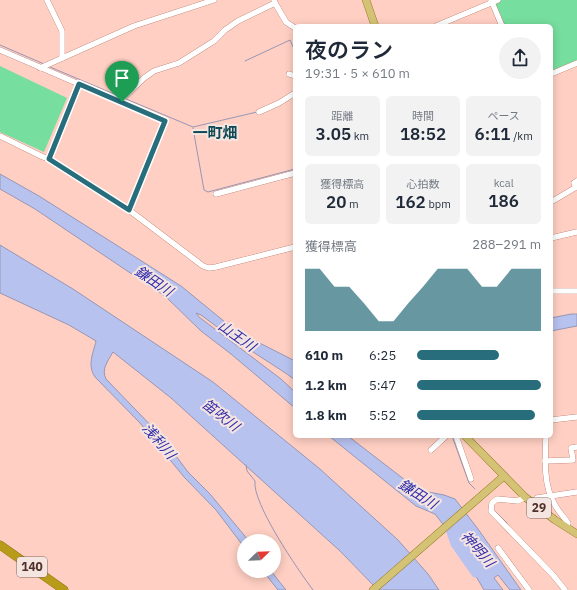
<!DOCTYPE html>
<html lang="ja">
<head>
<meta charset="utf-8">
<style>
	:root { --surface:#fff; --page:#f2f2f3; --text:#1f2937; --muted:#747a83; --accent:#276d7c }
	body { margin:0; font-family:"IBM Plex Sans","Noto Sans JP",sans-serif; background:var(--page); color:var(--text); height:100vh; display:flex; flex-direction:column; font-size:15px; white-space:nowrap }
	* { box-sizing:border-box; margin:0 }
	p { font-size:13px; color:var(--muted) }
	.icon { flex:none; width:22px; height:22px; fill:none; stroke:currentColor; stroke-width:2; stroke-linecap:round; stroke-linejoin:round }
	.map { position:relative; flex:1; overflow:hidden }
	.drawer { position:absolute; left:293px; top:24px; width:260px; height:414px; display:flex; flex-direction:column; background:var(--surface); border-radius:6px; box-shadow:0 2px 10px #0003 }
	.drawer>* { flex:none }
	.needle { width:26px; rotate:67deg }
	.tools { position:absolute; left:237px; top:534px; display:grid; gap:8px }
	.tools a { display:grid; place-items:center; width:44px; height:44px; border-radius:50%; background:var(--surface); box-shadow:0 2px 10px #0003; font-size:20px }
	.pin { position:absolute; display:grid; place-items:center; width:34px; height:34px; color:#fff; margin:-41px -17px; border-radius:50% 50% 50% 0; rotate:-45deg; box-shadow:0 0 4px #0007 }
	.pin .icon { rotate:45deg }
	.round { display:grid; place-items:center; flex:none; width:42px; height:42px; border-radius:21px; background:var(--page) }
	.head { display:flex; align-items:center; justify-content:space-between; height:68px; padding:0 12px }
	h1 { font-size:22px; font-weight:600; line-height:30px }
	.metrics { display:grid; grid-template-columns:repeat(3,1fr); gap:6px; height:68px; padding:4px 12px }
	.metrics div { display:grid; align-content:center; border-radius:6px; background:var(--page); text-align:center }
	.metrics b { font-size:17px; font-weight:600 }
	.metrics small { font-size:11px; font-weight:400 }
	.metrics p { font-size:11px }
	.chart { height:112px; padding:8px 12px }
	.chart p { display:flex; justify-content:space-between }
	.chart svg { width:100%; height:72px; margin-top:4px; fill:var(--accent); opacity:.7 }
	ul { padding:0 12px; list-style:none; font-size:13px }
	li { display:grid; grid-template-columns:64px 48px 1fr; align-items:center; height:30px }
	li i { height:10px; border-radius:5px; background:var(--accent) }
	.map>svg:first-child { display:block }
	.green { fill:#76de9e }
	.water { fill:#b7c2ef; stroke:#9896b4 }
	.lines { fill:none; stroke-linecap:round; stroke-linejoin:round }
	.stream { stroke:#9896b4; stroke-width:1 }
	.river { stroke:#b7c2ef; stroke-width:7 }
	.minor-casing { stroke:#aa6453; stroke-width:6 }
	.major-casing { stroke:#94761f; stroke-width:8 }
	.highway-casing { stroke:#94761f; stroke-width:9 }
	.minor { stroke:#fff; stroke-width:5.5 }
	.major { stroke:#d4c375; stroke-width:7 }
	.highway { stroke:#b89b19; stroke-width:8 }
	.route-casing { stroke:#fff; stroke-width:8 }
	.route { stroke:#276d7c; stroke-width:5 }
	.labels { text-anchor:middle; stroke-width:4; stroke-linejoin:round; paint-order:stroke }
	.shield { fill:#f5e5e1; stroke:#826761; stroke-width:1 }
	.shield-label { font-size:12px; font-weight:bold; fill:#50312a }
	.water-label { font-size:14px; font-style:italic; fill:#312caa; stroke:#f5e5e1 }
	.quarter-label { font-size:15px; font-weight:bold; fill:#0d4854; stroke:#f5e5e1 }
</style>
</head>
<body>
<div class="map">
<svg width="577" height="590" viewBox="0 0 577 590">
	<rect width="100%" height="100%" fill="#ffcfc3"/>
	<g class="green">
		<path d="M498 0H577V63L551 74V26H502L492 2Z"/>
		<path d="M0 66 67 98 44 152 0 132Z"/>
	</g>
	<g class="water">
		<path d="M0 174 39 196 181 286 236 331 295 361V380L287 374 236 341 201 315 196 313 199 317 281 379 295 392V408L231 354 201 331 166 297 35 209 0 189Z"/>
		<path d="M0 245 73 289 213 382 320 469 398 540 428 574 439 590H378L340 551 171 398 113 352C108 361 101 369 106 379L161 436 188 472 210 494 249 541H244V547L216 510 184 477 140 423 95 377C87 365 93 354 96 341L69 325 0 293Z"/>
		<path d="M571 314H577V326L551 331V318Z"/>
		<path d="M329 436H348L418 490 444 495 455 499 478 529 521 590H510L498 575 494 578 503 590H484L455 540 435 514 416 506Z"/>
		<path d="M263 571H271L286 590H278Z"/>
	</g>
	<g class="lines">
		<g class="stream">
			<path d="M0 45 44 64"/>
			<path d="M245 61 290 40 295 51"/>
			<path d="M50 67 121 97"/>
			<path d="M126 99 193 127 257 112"/>
			<path d="M193 128 204 190 208 192 295 169"/>
			<path d="M452 436 469 483 475 489"/>
			<path d="M246 465 247 471 255 481C252 503 298 570 313 590"/>
			<path d="M494 510 507 523"/>
		</g>
		<path class="river" d="M448 526 454 544 475 574"/>
		<defs>
			<g id="minor">
				<path d="M47 0 62 31V58"/>
				<path d="M491 0 502 26"/>
				<path d="M275 3 286 22 295 28"/>
				<path d="M436 26 498 0"/>
				<path d="M0 50 165 121 129 210"/>
				<path d="M40 68 134 26 214 0"/>
				<path d="M289 74 295 76"/>
				<path d="M551 74 577 63"/>
				<path d="M79 84 49 159 129 210 203 266 209 268 216 267 295 247"/>
				<path d="M122 102 123 98 144 78 154 71 179 63 214 41 225 30 238 21 275 3 274 0"/>
				<path d="M259 112 279 103 295 93"/>
				<path d="M0 136 43 157 49 159"/>
				<path d="M216 194 295 173"/>
				<path d="M551 202 573 189 576 187 574 183 577 181"/>
				<path d="M551 238 577 232"/>
				<path d="M551 291H577"/>
				<path d="M551 420 577 417"/>
				<path d="M456 436 471 479"/>
				<path d="M546 436C545 457 543 486 555 505 558 511 564 517 568 523L567 527"/>
				<path d="M431 450 446 436"/>
				<path d="M545 461 573 460 571 448 577 447"/>
				<path d="M525 497 518 501 497 499 492 503 491 511 553 575 565 590"/>
				<path d="M533 503 537 498 577 492"/>
				<path d="M498 548 529 590"/>
			</g>
			<g id="major">
				<path d="M366 0 375 26"/>
				<path d="M465 436 525 497 555 520 577 534"/>
				<path d="M373 590 504 476"/>
			</g>
			<path id="highway" d="M0 545 64 590"/>
		</defs>
		<use href="#minor" class="minor-casing"/>
		<use href="#major" class="major-casing"/>
		<use href="#highway" class="highway-casing"/>
		<use href="#minor" class="minor"/>
		<use href="#major" class="major"/>
		<use href="#highway" class="highway"/>
	</g>
	<g class="lines">
		<defs>
			<path id="route" d="M79 84 165 121 129 210 49 159Z"/>
		</defs>
		<use href="#route" class="route-casing"/>
		<use href="#route" class="route"/>
	</g>
	<g class="labels">
		<g class="shield">
			<rect x="527" y="498" width="24" height="20" rx="3"/>
			<rect x="17" y="557" width="30" height="20" rx="3"/>
		</g>
		<g class="shield-label">
			<text x="539" y="512">29</text>
			<text x="32" y="571">140</text>
		</g>
		<g class="water-label">
			<text transform="translate(154 281) rotate(34)" y="5">鎌田川</text>
			<text transform="translate(237 336) rotate(35)" y="5">山王川</text>
			<text transform="translate(221 415) rotate(38)" y="5">笛吹川</text>
			<text transform="translate(159 441) rotate(49)" y="5">浅利川</text>
			<text transform="translate(418 494) rotate(32)" y="5">鎌田川</text>
			<text transform="translate(478 549) rotate(49)" y="5">神明川</text>
		</g>
		<g class="quarter-label">
			<text x="215" y="138">一町畑</text>
		</g>
	</g>
</svg>
<div class="tools">
<a><svg class="needle" viewBox="-14 -14 28 28"><path d="M0-13l5 13h-10z" fill="#e53935"/><path d="M0 13l5-13h-10z" fill="#747a83"/></svg></a>
</div>
<div class="pin" style="left:122px;top:102px;background:#1e9e55"><svg class="icon" aria-label="arrive" viewBox="0 0 24 24"><path d="M6 21V4h12l-3 4 3 4H6"/></svg></div>
<section class="drawer">
<div class="head"><div><h1>夜のラン</h1><p>19:31 · 5 × 610 m</p></div><a class="round"><svg class="icon" aria-label="share" viewBox="0 0 24 24"><path d="M12 15V3M7 8l5-5 5 5M5 13v7h14v-7"/></svg></a></div>
<div class="metrics">
<div><p>距離</p><b>3.05<small> km</small></b></div>
<div><p>時間</p><b>18:52</b></div>
<div><p>ペース</p><b>6:11<small> /km</small></b></div>
</div>
<div class="metrics">
<div><p>獲得標高</p><b>20<small> m</small></b></div>
<div><p>心拍数</p><b>162<small> bpm</small></b></div>
<div><p>kcal</p><b>186</b></div>
</div>
<div class="chart"><p><span>獲得標高</span>288–291 m</p>
<svg viewBox="0 0 160 44" preserveAspectRatio="none"><path d="M0 44V6L10 6L20 17L30 17L40 27L50 38L60 38L70 27L80 17L90 6L100 6L110 6L120 17L130 17L140 6L150 6L160 6V44z"/></svg>
</div>
<ul>
<li><b>610 m</b>6:25<i style="width:66%"></i></li>
<li><b>1.2 km</b>5:47<i style="width:100%"></i></li>
<li><b>1.8 km</b>5:52<i style="width:95%"></i></li>
</ul>
</section>
</div>
</body>
</html>
